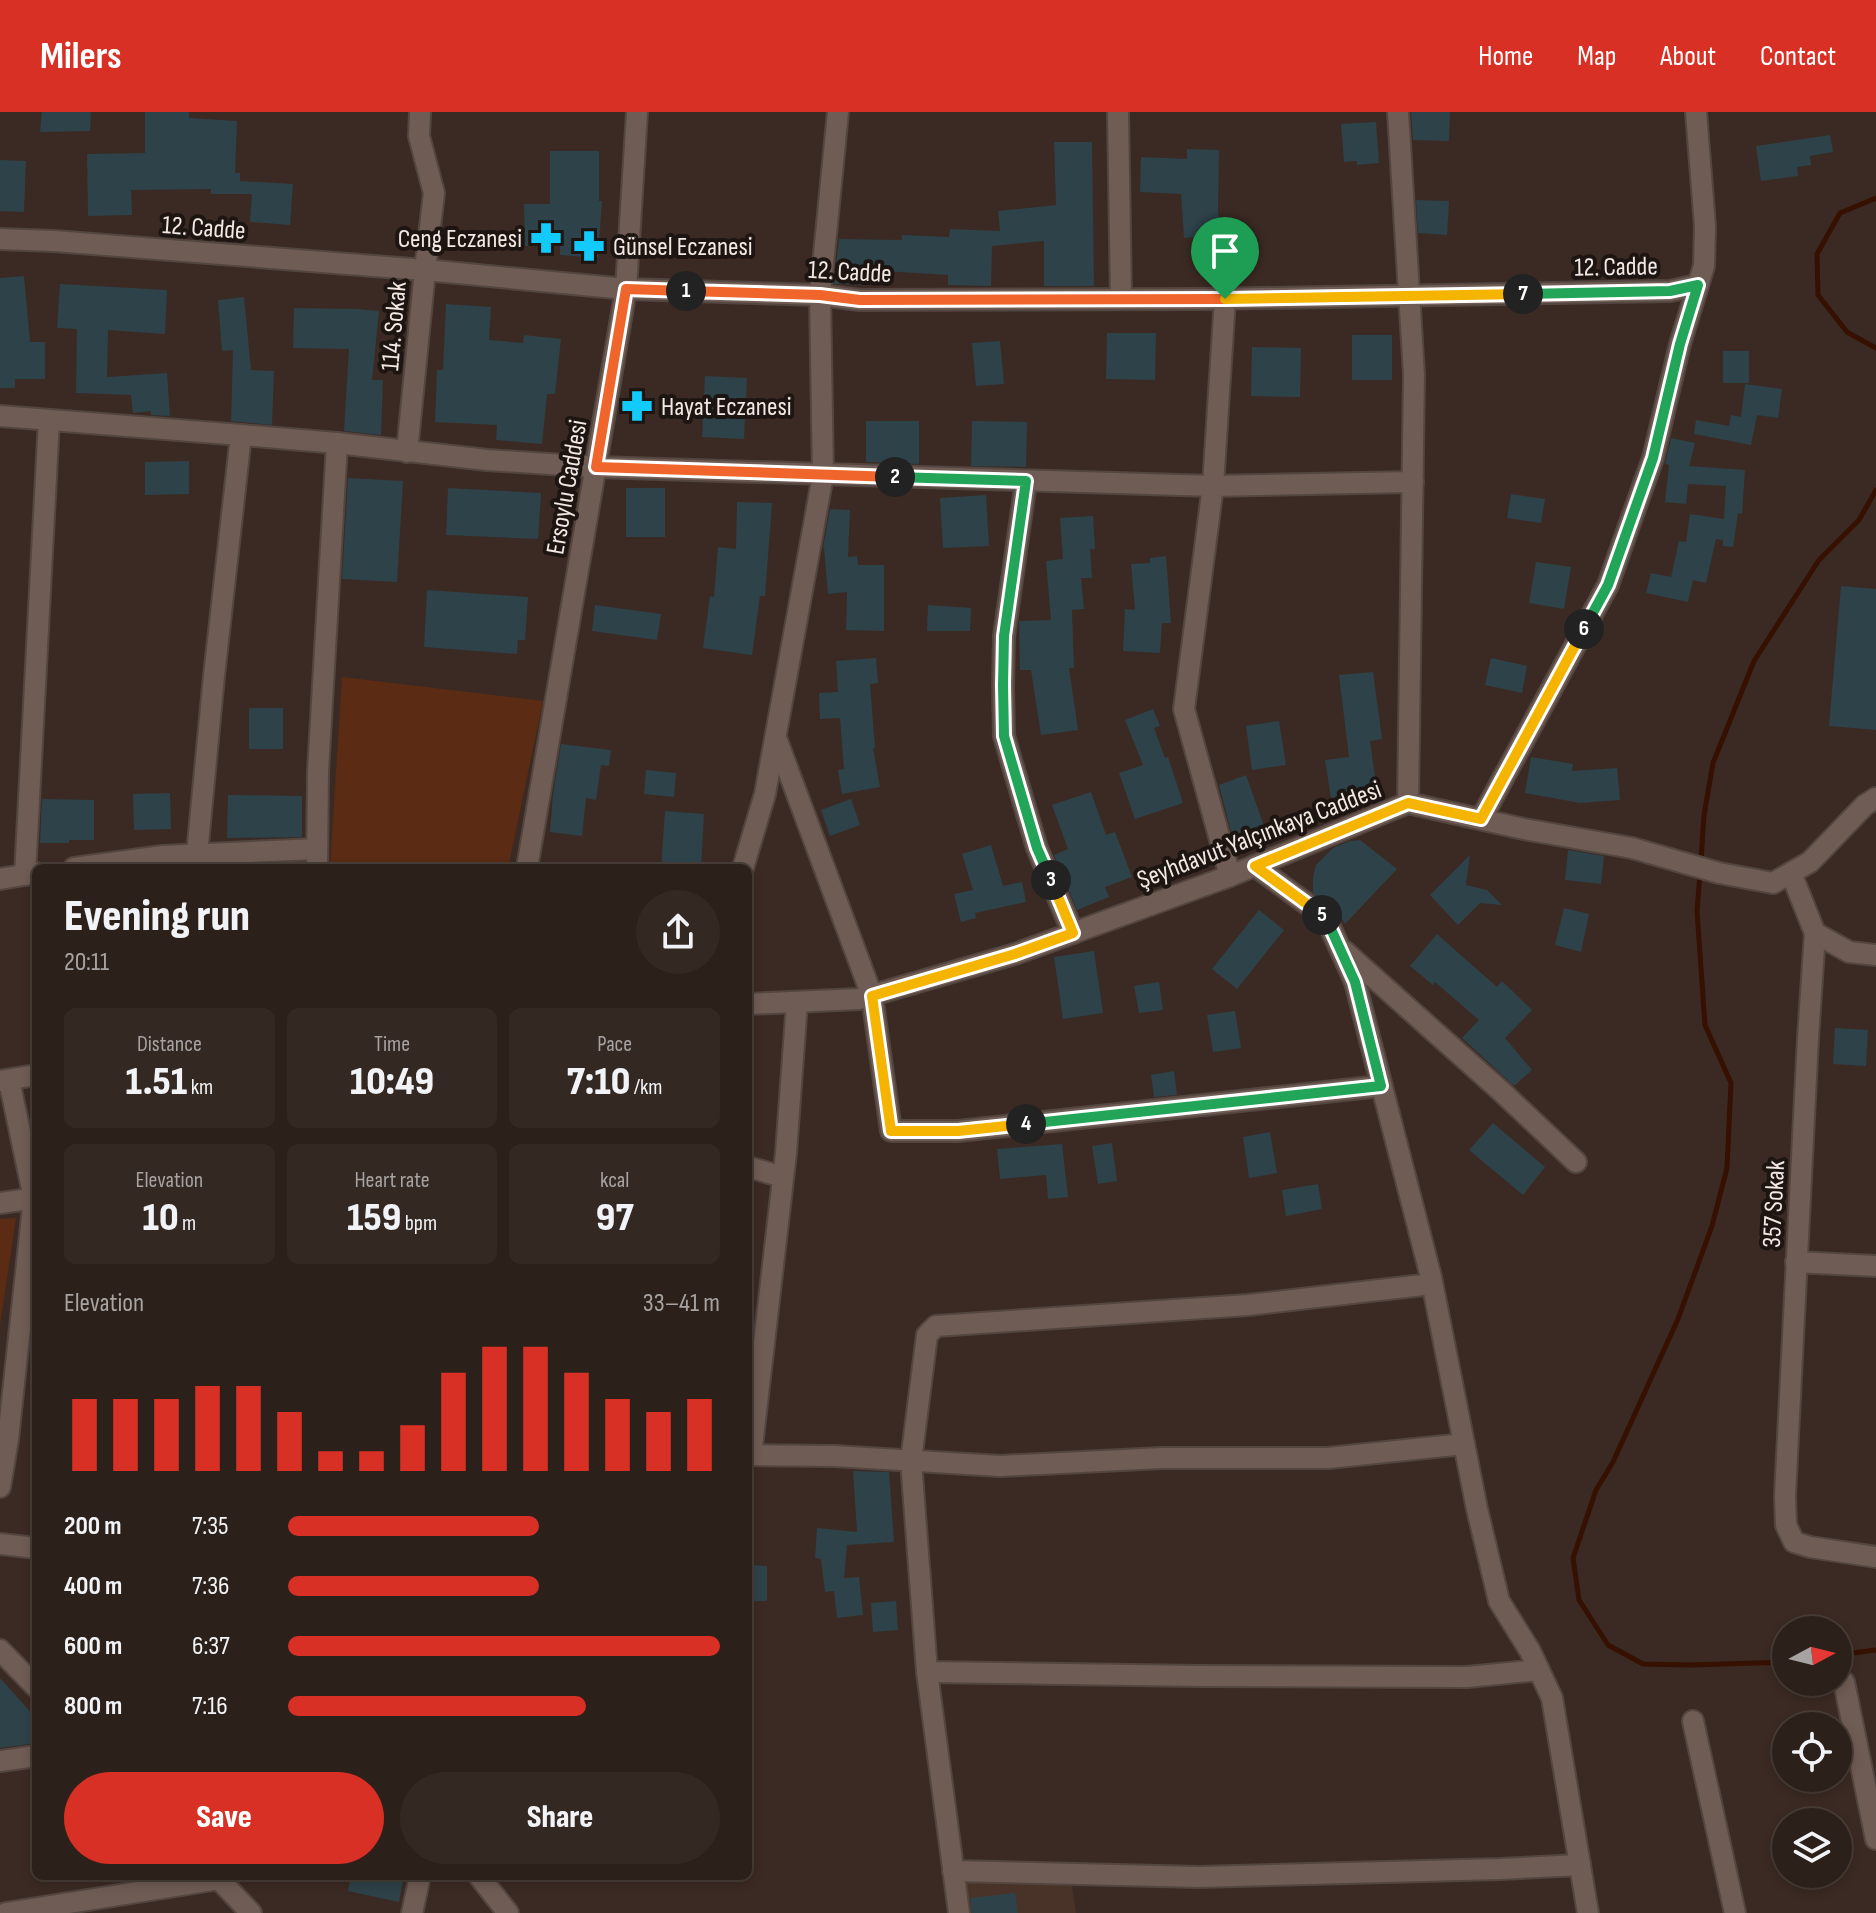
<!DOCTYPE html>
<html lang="en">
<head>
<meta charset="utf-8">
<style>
	:root { --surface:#2c201a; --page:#342823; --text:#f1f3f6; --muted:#a6a3a2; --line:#483e39; --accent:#d93025 }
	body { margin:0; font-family:"Sofia Sans Condensed",sans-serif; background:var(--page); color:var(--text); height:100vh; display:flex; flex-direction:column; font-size:30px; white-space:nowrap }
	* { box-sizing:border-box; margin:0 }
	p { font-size:26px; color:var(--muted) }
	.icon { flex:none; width:44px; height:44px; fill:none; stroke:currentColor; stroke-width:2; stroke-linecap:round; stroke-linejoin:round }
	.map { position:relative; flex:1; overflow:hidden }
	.side { position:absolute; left:32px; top:752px; width:720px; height:1016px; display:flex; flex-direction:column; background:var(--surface); border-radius:12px; box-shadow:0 4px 12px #0003,0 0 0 2px var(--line) }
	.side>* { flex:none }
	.needle { width:52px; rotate:83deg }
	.buttons { position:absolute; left:1772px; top:1504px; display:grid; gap:16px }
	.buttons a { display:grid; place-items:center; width:80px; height:80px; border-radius:50%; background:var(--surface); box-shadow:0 4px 12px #0003,0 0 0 2px var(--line); font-size:40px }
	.pin { position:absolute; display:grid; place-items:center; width:68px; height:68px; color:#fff; margin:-82px -34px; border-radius:50% 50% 50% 0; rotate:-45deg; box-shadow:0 0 8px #0007 }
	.pin .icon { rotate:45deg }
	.km { position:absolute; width:40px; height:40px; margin:-20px; border-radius:50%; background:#222; color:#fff; font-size:22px; line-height:40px; text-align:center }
	.round { display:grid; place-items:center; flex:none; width:84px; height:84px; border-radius:42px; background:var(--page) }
	.summary { display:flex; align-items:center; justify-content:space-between; height:136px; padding:0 32px }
	h1 { font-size:44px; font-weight:800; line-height:60px }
	.figures { display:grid; grid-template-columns:repeat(3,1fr); gap:12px; height:136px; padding:8px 32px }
	.figures div { display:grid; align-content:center; border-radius:12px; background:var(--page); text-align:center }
	.figures b { font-size:40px; font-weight:800 }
	.figures small { font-size:22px; font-weight:400 }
	.figures p { font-size:22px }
	.chart { height:224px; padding:16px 32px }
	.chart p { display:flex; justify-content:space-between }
	.chart svg { width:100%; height:144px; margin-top:8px; stroke:var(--accent); stroke-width:6 }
	.cta { display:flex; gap:16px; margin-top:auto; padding:16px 32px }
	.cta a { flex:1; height:92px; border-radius:48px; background:var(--accent); color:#fff; font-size:32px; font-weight:800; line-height:92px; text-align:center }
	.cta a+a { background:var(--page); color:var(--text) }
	ul { padding:0 32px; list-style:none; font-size:26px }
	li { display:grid; grid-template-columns:128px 96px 1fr; align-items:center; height:60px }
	li i { height:20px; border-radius:10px; background:var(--accent) }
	header { display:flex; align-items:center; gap:48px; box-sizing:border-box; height:112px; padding:0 40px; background:var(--accent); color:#fff }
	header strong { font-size:38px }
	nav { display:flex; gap:44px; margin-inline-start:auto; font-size:28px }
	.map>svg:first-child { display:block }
	.built { fill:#493228 }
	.green { fill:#5b2b14 }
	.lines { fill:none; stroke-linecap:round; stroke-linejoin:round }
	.stream { stroke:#361000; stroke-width:5 }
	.building { fill:#2e4249 }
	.minor-casing { stroke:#534540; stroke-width:24 }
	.minor { stroke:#6f5c54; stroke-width:20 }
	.split-1-casing { stroke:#fff; stroke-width:16 }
	.split-2-casing { stroke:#fff; stroke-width:16 }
	.split-3-casing { stroke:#fff; stroke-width:16 }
	.split-4-casing { stroke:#fff; stroke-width:16 }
	.split-5-casing { stroke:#fff; stroke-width:16 }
	.split-6-casing { stroke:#fff; stroke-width:16 }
	.split-7-casing { stroke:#fff; stroke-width:16 }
	.split-8-casing { stroke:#fff; stroke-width:16 }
	.split-1 { stroke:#f0652b; stroke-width:10 }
	.split-2 { stroke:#f0652b; stroke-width:10 }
	.split-3 { stroke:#22a559; stroke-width:10 }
	.split-4 { stroke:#f5b400; stroke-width:10 }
	.split-5 { stroke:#22a559; stroke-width:10 }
	.split-6 { stroke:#f5b400; stroke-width:10 }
	.split-7 { stroke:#22a559; stroke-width:10 }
	.split-8 { stroke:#f5b400; stroke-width:10 }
	.labels { text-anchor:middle; stroke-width:8; stroke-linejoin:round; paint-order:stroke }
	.street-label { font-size:26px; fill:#f3e8e3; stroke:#1c1511 }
	.poi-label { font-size:26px; fill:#f3e8e3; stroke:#1c1511; text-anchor:start }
</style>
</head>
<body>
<header>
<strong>Milers</strong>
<nav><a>Home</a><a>Map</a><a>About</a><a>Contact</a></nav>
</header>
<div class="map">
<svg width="1876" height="1801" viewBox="0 0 1876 1801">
	<rect width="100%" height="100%" fill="#3b2a23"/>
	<path class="built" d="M960 1767 1072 1774 1076 1801H965Z"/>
	<g class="green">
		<path d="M342 565 543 589 508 756H330Z"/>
		<path d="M16 1106 0 1213V1107Z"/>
	</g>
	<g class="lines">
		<g class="stream">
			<path d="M1876 86 1840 101 1817 142 1818 183 1847 220 1876 236"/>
			<path d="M1701 749 1704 703 1713 651 1754 549 1819 448 1859 408 1876 378"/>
			<path d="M1700 762 1697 799 1705 913 1731 971 1727 1056 1712 1114 1678 1207 1613 1350 1596 1378 1573 1446 1579 1488 1608 1533 1643 1552 1690 1553 1786 1550"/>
			<path d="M1838 1543 1876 1538"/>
		</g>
	</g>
	<g class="building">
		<path d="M42 0H91L90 19 40 20Z"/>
		<path d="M145 0H189V6L237 9 235 61H240V69L293 72 290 113 250 110 252 82H211V77L131 78 132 103 88 104 87 42 145 41Z"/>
		<path d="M1411 0H1450L1449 29 1413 28Z"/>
		<path d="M1376 10 1379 51 1357 53V49L1344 50 1341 12Z"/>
		<path d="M1830 23 1833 40 1810 44 1811 53 1797 55 1798 64 1761 69 1756 34Z"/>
		<path d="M1054 30H1092L1094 174H1044V129L992 134 991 174 948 173V163L885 159 884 173 834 172 839 127 902 128V123L949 125 950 117 1000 119 998 99 1056 93Z"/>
		<path d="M1187 37 1219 38 1218 97 1220 123 1184 126 1181 82 1140 80 1141 45 1187 47Z"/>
		<path d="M550 39H599V89H602L598 146 560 143V134H525L524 92H550Z"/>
		<path d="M0 48 26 49 24 100 0 99Z"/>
		<path d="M1416 88 1449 89 1447 123 1418 121Z"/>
		<path d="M24 164 30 230H45V267H15V276H0V166Z"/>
		<path d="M60 172 167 178 165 222 108 218 107 265 167 261 170 304 151 303V299L133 301 131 283 76 281 77 217 57 216Z"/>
		<path d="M244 185 251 258 274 259 272 313 231 309 233 238 222 239 218 188Z"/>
		<path d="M446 192 491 195 489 228 523 231 524 223 561 227 555 282H547L542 332 496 328 497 313 435 310 437 258H443Z"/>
		<path d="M294 196 356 197 379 199 372 268H383L381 323 344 319 349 237 293 236Z"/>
		<path d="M1107 221H1156L1155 268 1106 267Z"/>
		<rect x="1352" y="223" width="40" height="45"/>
		<path d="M1000 229 1004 272 976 274 972 231Z"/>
		<path d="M1252 235 1301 236 1300 285 1251 284Z"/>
		<rect x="1723" y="239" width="26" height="32"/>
		<path d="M705 264 747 266 744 327 702 325Z"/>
		<path d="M1745 272 1782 277 1778 306 1757 303 1751 333 1694 322 1696 308 1729 314 1731 303 1741 305Z"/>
		<path d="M866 309H919V352L866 350Z"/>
		<path d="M972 309 1027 310 1026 355 971 354Z"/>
		<path d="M1671 326 1695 331 1689 354 1745 358 1742 402 1738 401 1733 435 1723 434V428L1716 427 1706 471 1693 468 1688 490 1646 481 1651 461 1671 465 1679 429 1686 430 1690 402 1724 407 1726 374 1688 372 1686 392 1665 390 1669 353 1665 352Z"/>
		<path d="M189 349V382L145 383V350Z"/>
		<path d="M348 366 403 369 397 470 342 467Z"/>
		<path d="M448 376 541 381 538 427 446 423Z"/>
		<rect x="626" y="376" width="39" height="49"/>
		<path d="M1511 382 1545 387 1541 411 1507 406Z"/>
		<path d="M986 383 989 434 943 436 940 386Z"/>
		<path d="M737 390 772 391 765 484H760L752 543 703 536 710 484 714 485 718 435 736 437Z"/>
		<path d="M830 397 850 398 848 445 857 444 858 453H884V519L846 518 847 480 828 482 824 436H823Z"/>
		<path d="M1093 404 1095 437H1090L1092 466H1081L1084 497 1072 498 1074 556H1069L1078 618 1041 623 1031 558H1020L1019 509 1051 508 1046 449 1063 447 1060 406Z"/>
		<path d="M1166 444 1171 511H1162L1160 541 1123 539 1125 497 1135 498 1131 452 1150 451V446Z"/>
		<path d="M1536 450 1571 455 1564 497 1529 491Z"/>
		<path d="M1841 474 1876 477V618L1829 614Z"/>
		<path d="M427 478 528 485 525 528H518L517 542 424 535Z"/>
		<path d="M595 493 661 502 657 528 592 519Z"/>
		<path d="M928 493 971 496 970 519H927Z"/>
		<path d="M876 546 878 571 870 572 875 636H873L880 675 842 682 838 658 844 657 840 606 820 607 819 581 838 580 836 549Z"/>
		<path d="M1491 546 1527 554 1522 581 1485 573Z"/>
		<path d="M1373 560 1382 627 1370 629 1377 679 1331 686 1325 648 1349 645 1339 563Z"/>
		<rect x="249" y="596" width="34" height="41"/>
		<path d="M1153 597 1160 614 1154 616 1165 646 1168 645 1183 691 1135 707 1119 661 1143 653 1125 608Z"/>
		<path d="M1279 609 1286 653 1252 658 1246 614Z"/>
		<path d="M561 632 611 638 609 654 601 653 596 688 586 686 582 724 550 720 553 682Z"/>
		<path d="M1531 645 1573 652 1572 659 1617 656 1620 688 1580 691 1525 681Z"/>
		<path d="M646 658 676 661 674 685 644 682Z"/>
		<path d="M1246 663 1266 720 1234 731 1219 673Z"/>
		<path d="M1091 680 1106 723 1115 720 1132 765 1105 775 1109 785 1077 798 1054 743 1068 737 1052 693Z"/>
		<path d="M170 681 171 717 134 718 133 682Z"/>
		<path d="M228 683 302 684V725L227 726Z"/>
		<path d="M42 687 94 688V728H69V731H40Z"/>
		<path d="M851 687 860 713 830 724 821 698Z"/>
		<path d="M665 699 704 702 701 756H661Z"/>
		<path d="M1360 728 1397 757 1345 812 1334 796 1313 781V765L1316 753 1333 736 1350 729Z"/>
		<path d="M991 733 1003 774 1022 770 1026 790 975 801 976 806 961 810 954 782 973 778 962 742Z"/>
		<path d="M1568 738 1604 744 1601 772 1565 768Z"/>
		<path d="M1470 743 1466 773 1487 778 1502 793 1480 791 1458 813 1430 783Z"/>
		<path d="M1564 796 1589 802 1581 840 1555 833Z"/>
		<path d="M1259 798 1284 818 1237 877 1212 857Z"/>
		<path d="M1437 822 1497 875 1502 869 1532 898 1505 926 1532 958 1514 974 1462 926 1479 908 1435 870 1433 873 1410 854Z"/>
		<path d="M1094 839 1103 901 1063 907 1054 845Z"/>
		<path d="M1159 870 1163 898 1139 901 1134 874Z"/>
		<path d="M1235 899 1241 936 1213 940 1207 903Z"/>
		<path d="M1835 916 1868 918 1866 954 1833 952Z"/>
		<path d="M1174 959 1177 983 1154 985 1151 963Z"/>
		<path d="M1493 1011 1545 1055 1523 1083 1469 1038Z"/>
		<path d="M1270 1020 1277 1061 1249 1066 1243 1025Z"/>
		<path d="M1112 1031 1117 1069 1098 1072 1092 1034Z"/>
		<path d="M1062 1032 1068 1085 1048 1087 1046 1063 1000 1067 997 1037Z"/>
		<path d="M1318 1072 1322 1097 1286 1104 1282 1078Z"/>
		<path d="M853 1359 889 1360 894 1430 847 1433 844 1466 859 1465 863 1503 837 1506 834 1479 825 1480 821 1447 815 1446 817 1416 857 1420Z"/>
		<path d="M748 1453 767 1454V1489H748Z"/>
		<path d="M896 1489 898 1518 873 1520 871 1491Z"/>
		<path d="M0 1566 36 1606V1631L0 1636Z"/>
		<path d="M351 1764H404L399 1790 348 1779Z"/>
		<path d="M1015 1781 1018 1801H972L970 1786Z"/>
	</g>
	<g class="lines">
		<defs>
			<g id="minor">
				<path d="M1118 0 1121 187"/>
				<path d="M1398 0 1414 263 1408 691"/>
				<path d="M0 127 54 129 425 158 626 177 820 183 860 188 1206 187 1670 179 1698 173"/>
				<path d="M1225 187 1213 374 1184 597 1230 764"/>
				<path d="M0 304 241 323 337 331 487 348 596 355 1213 374 1413 370"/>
				<path d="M407 340 425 158 434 81 419 24 420 0"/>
				<path d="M1026 369 1004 524 1003 573 1004 624 1037 736 1073 821"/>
				<path d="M776 626 872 884 891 1019H958L1381 974"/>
				<path d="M1481 707 1608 473 1653 346 1680 232 1704 154 1705 114 1696 0"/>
				<path d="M197 742 214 564 241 323"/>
				<path d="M1255 754 1326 806 1355 870 1431 1165 1477 1397 1499 1489 1530 1539 1552 1586 1588 1801"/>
				<path d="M74 756 163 744 317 737"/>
				<path d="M317 756 318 659 337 331"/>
				<path d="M527 756 626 177 637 0"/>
				<path d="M743 756 765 682 823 363 820 183 838 0"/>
				<path d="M1791 761 1815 821 1808 926 1785 1384 1786 1413 1794 1430 1810 1435 1876 1445"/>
				<path d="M25 763 49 308"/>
				<path d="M0 767 36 761"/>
				<path d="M1815 821 1849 840 1876 843"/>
				<path d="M1344 839 1502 980 1576 1050"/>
				<path d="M748 892 859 887 1015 842 1230 764 1408 691 1524 717 1632 736 1719 761 1773 771 1810 750 1865 693 1876 686"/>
				<path d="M0 969 36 963"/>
				<path d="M748 1055 783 1065"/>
				<path d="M0 1091 36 1086"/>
				<path d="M1796 1150 1876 1154"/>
				<path d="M748 1343 834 1344 1000 1354 1162 1346H1328L1464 1332"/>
				<path d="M751 1343 786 1041 797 890"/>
				<path d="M0 1375 8 1327 34 1086 9 968"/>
				<path d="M0 1432 36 1436"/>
				<path d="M0 1538 36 1575"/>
				<path d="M927 1560 1199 1564 1467 1565 1539 1558"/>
				<path d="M1844 1570 1876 1727"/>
				<path d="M1693 1609 1735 1801"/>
				<path d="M0 1649 36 1644"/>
				<path d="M953 1759 1199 1765 1500 1757 1580 1753"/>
				<path d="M216 1764 251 1801"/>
				<path d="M479 1764 508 1801"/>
				<path d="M6 1801 219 1767"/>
				<path d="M412 1801 420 1764"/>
				<path d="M959 1801 927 1560 911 1349 927 1223 936 1214 1248 1193 1432 1172"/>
			</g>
		</defs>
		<use href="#minor" class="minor-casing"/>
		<use href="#minor" class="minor"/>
	</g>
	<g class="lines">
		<defs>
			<path id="split-1" d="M686 179 820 183 860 188 1225 187"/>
			<path id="split-2" d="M686 179 626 177 596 355 895 365"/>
			<path id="split-3" d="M895 365 1026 369 1004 524 1003 573 1004 624 1037 736 1051 768"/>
			<path id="split-4" d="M1026 1012 958 1019H891L872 884 1015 842 1073 821 1051 768"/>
			<path id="split-5" d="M1026 1012 1381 974 1355 870 1326 806 1322 803"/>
			<path id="split-6" d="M1322 803 1255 754 1408 691 1481 707 1584 517"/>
			<path id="split-7" d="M1523 182 1670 179 1698 173 1680 232 1653 346 1608 473 1584 517"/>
			<path id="split-8" d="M1225 187 1523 182"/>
		</defs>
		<use href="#split-1" class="split-1-casing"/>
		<use href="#split-2" class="split-2-casing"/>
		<use href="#split-3" class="split-3-casing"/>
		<use href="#split-4" class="split-4-casing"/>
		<use href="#split-5" class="split-5-casing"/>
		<use href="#split-6" class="split-6-casing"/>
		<use href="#split-7" class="split-7-casing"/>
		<use href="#split-8" class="split-8-casing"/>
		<use href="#split-1" class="split-1"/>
		<use href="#split-2" class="split-2"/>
		<use href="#split-3" class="split-3"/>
		<use href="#split-4" class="split-4"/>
		<use href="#split-5" class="split-5"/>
		<use href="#split-6" class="split-6"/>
		<use href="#split-7" class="split-7"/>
		<use href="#split-8" class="split-8"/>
	</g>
	<defs>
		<symbol id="pharmacy-bare" viewBox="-9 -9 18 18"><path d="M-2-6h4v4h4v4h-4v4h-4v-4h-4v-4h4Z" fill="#12cafb" stroke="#1c1511" stroke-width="2.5" paint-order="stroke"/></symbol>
	</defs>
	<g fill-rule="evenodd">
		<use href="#pharmacy-bare" x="524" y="104" width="44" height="44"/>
		<use href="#pharmacy-bare" x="567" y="112" width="44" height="44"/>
		<use href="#pharmacy-bare" x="615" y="272" width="44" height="44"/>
	</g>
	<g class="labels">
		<g class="street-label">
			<text transform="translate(204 115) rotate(4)" y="9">12. Cadde</text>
			<text transform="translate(1616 154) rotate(-1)" y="9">12. Cadde</text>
			<text transform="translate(850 159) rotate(3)" y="9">12. Cadde</text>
			<text transform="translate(393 214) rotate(-85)" y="9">114. Sokak</text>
			<text transform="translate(566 375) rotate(-80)" y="9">Ersoylu Caddesi</text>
			<text transform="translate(1259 722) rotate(-21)" y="9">Şeyhdavut Yalçınkaya Caddesi</text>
			<text transform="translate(1773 1092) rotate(-87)" y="9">357 Sokak</text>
		</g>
		<g class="poi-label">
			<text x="522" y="135" text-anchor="end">Ceng Eczanesi</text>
			<text x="613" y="143">Günsel Eczanesi</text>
			<text x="661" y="303">Hayat Eczanesi</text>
		</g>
	</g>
</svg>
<div class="buttons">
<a><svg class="needle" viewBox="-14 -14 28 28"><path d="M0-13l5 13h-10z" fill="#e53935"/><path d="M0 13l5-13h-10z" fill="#a6a3a2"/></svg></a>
<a><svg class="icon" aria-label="locate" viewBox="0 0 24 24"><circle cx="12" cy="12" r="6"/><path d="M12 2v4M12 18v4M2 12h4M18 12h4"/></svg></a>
<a><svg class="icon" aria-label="layers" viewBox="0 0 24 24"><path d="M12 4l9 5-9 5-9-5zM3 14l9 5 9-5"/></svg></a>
</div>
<div class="pin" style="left:1225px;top:187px;background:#1e9e55"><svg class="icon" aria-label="arrive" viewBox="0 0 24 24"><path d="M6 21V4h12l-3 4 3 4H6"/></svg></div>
<b class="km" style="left:686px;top:179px">1</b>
<b class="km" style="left:895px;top:365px">2</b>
<b class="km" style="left:1051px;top:768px">3</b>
<b class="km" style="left:1026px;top:1012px">4</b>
<b class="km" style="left:1322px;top:803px">5</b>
<b class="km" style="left:1584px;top:517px">6</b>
<b class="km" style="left:1523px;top:182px">7</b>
<section class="side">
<div class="summary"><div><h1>Evening run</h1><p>20:11</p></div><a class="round"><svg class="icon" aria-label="share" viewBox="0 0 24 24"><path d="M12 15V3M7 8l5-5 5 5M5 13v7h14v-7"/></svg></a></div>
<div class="figures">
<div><p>Distance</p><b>1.51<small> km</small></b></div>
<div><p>Time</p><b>10:49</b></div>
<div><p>Pace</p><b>7:10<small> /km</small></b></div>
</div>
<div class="figures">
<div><p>Elevation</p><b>10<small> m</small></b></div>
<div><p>Heart rate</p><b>159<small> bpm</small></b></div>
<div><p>kcal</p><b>97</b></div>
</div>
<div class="chart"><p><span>Elevation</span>33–41 m</p>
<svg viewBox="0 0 160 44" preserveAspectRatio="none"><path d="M5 44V22M15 44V22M25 44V22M35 44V18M45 44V18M55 44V26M65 44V38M75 44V38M85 44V30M95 44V14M105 44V6M115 44V6M125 44V14M135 44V22M145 44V26M155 44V22"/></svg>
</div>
<ul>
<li><b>200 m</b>7:35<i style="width:58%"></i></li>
<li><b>400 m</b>7:36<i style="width:58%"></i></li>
<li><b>600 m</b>6:37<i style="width:100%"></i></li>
<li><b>800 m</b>7:16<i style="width:69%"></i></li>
</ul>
<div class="cta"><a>Save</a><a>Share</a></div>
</section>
</div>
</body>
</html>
